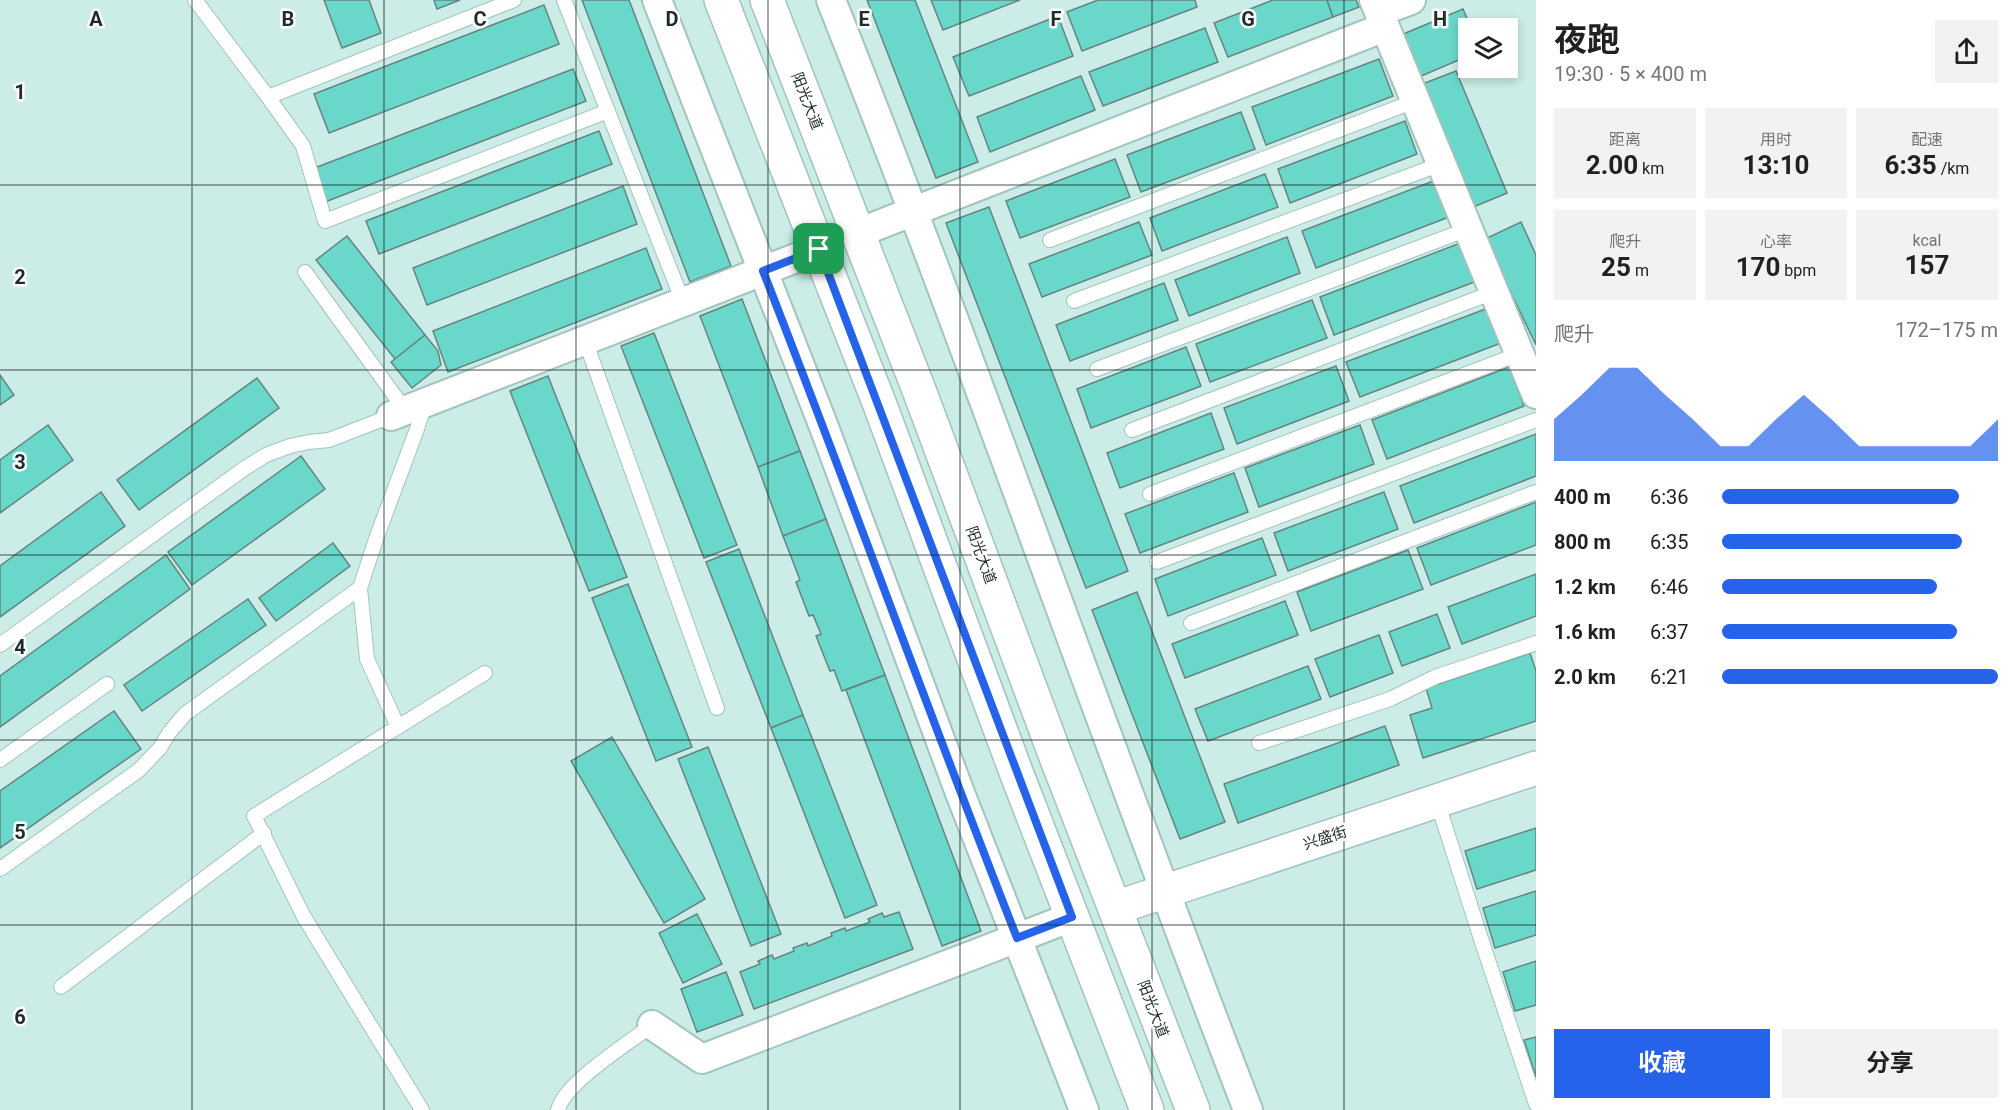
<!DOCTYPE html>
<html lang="zh">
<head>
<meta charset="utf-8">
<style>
	:root { --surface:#fff; --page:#f2f2f2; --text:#202124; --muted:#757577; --accent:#2563eb }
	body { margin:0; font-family:Roboto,"Noto Sans SC",sans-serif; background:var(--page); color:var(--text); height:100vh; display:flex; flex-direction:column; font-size:22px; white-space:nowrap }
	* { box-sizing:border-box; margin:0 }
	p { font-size:20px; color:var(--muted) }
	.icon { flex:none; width:33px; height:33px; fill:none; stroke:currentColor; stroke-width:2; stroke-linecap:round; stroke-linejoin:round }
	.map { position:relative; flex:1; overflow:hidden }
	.panel { display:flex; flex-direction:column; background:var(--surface); width:480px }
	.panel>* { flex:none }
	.fabs { position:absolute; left:1458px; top:18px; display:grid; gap:12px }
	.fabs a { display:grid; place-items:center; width:60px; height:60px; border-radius:0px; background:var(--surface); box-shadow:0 3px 9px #0003; font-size:30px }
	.pin { position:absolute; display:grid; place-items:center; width:51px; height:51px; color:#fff; margin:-26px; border-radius:12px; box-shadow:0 3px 9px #0006 }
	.round { display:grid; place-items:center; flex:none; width:63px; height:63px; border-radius:0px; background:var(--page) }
	.headline { display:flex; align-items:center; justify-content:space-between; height:102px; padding:0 18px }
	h1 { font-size:33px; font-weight:700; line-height:45px }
	.figures { display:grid; grid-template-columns:repeat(3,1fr); gap:9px; height:102px; padding:6px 18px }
	.figures div { display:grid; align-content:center; border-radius:0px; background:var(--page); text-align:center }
	.figures b { font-size:26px; font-weight:700 }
	.figures small { font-size:16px; font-weight:400 }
	.figures p { font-size:16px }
	.chart { height:168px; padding:12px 18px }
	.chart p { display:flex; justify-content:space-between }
	.chart svg { width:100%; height:108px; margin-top:6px; fill:var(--accent); opacity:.7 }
	.cta { display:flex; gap:12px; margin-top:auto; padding:12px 18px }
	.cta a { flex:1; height:69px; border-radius:0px; background:var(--accent); color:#fff; font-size:24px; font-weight:700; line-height:69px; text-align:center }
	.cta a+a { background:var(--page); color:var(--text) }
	ul { padding:0 18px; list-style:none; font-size:20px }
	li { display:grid; grid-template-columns:96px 72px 1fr; align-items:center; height:45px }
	li i { height:15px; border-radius:8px; background:var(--accent) }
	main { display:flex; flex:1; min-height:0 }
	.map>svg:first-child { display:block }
	.building { fill:#69d8ca; stroke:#668580; stroke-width:1.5 }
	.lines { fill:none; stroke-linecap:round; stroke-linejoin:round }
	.service-casing { stroke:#a3c4be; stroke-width:16 }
	.minor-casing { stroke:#a3c4be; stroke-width:32 }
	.tertiary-casing { stroke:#a3c4be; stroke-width:36 }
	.secondary-casing { stroke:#a3c4be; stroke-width:36 }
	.service { stroke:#fff; stroke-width:14 }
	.minor { stroke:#fff; stroke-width:28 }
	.tertiary { stroke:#fff; stroke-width:33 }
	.secondary { stroke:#fff; stroke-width:33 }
	.route-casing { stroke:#fff; stroke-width:12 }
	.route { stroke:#2563eb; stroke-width:8 }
	.grid { fill:none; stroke:#1f2c2a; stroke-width:1.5; stroke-opacity:0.55 }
	.labels { text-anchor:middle; stroke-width:5; stroke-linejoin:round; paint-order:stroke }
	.street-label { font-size:15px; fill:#1f2c2a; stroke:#fff }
	.grid-label { font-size:20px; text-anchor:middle; font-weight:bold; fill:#1f2c2a; stroke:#fff; stroke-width:5; stroke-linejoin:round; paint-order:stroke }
</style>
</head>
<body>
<main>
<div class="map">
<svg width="1536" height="1110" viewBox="0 0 1536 1110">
	<rect width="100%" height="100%" fill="#cbece7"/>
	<g class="building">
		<path d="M324 0H369L381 33 342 48Z"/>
		<path d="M434 0H460L437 9Z"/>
		<path d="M582 0H629L731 266 690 282Z"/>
		<path d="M867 0H915L978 162 936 178Z"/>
		<path d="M931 0H1020L943 30Z"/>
		<path d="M1098 0H1195L1197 7 1082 51 1067 12Z"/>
		<path d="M1273 0H1327L1333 17 1228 57 1214 23Z"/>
		<path d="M1327 0H1356L1359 7 1333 17Z"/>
		<path d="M544 5 559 44 329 133 314 94Z"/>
		<path d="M1463 9 1471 28H1468V56L1419 77 1401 35Z"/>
		<path d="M1058 16 1073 56 969 96 953 57Z"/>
		<path d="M1205 28 1218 62 1103 106 1089 72Z"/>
		<path d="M1379 59 1393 96 1266 145 1252 107Z"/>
		<path d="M573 69 586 101 325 202 312 169Z"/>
		<path d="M1456 71 1507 193 1471 208 1420 85Z"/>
		<path d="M1081 76 1095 110 990 152 977 117Z"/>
		<path d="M1241 112 1255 149 1141 192 1127 155Z"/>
		<path d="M1405 121 1417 154 1290 203 1278 169Z"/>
		<path d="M599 131 612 164 379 254 366 221Z"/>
		<path d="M1115 159 1130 197 1020 238 1006 201Z"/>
		<path d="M1265 174 1278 207 1162 251 1150 218Z"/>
		<path d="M1436 180 1449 217 1316 268 1302 231Z"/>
		<path d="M623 186 637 224 427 305 413 268Z"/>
		<path d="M989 207 1128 571 1086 588 946 223Z"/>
		<path d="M1139 222 1152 255 1042 297 1029 264Z"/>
		<path d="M1521 222 1536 255V345L1485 239Z"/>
		<path d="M347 236 425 335 395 359 316 260Z"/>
		<path d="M1287 237 1300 273 1189 316 1175 280Z"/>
		<path d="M1463 242 1477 281 1334 335 1320 297Z"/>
		<path d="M646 248 662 289 448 372 433 331Z"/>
		<path d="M1164 283 1178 320 1070 361 1056 325Z"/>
		<path d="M742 299 800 451 758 467 700 316Z"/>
		<path d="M1312 300 1327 338 1210 382 1196 344Z"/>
		<path d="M1488 308 1501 343 1360 397 1346 362Z"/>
		<path d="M654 333 737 545 704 558 621 346Z"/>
		<path d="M425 335 438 351 441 365 412 388 391 362Z"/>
		<path d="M1186 347 1201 386 1091 428 1077 389Z"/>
		<path d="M1336 366 1349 401 1237 444 1224 408Z"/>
		<path d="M1509 367 1524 406 1387 459 1372 420Z"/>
		<path d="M0 375 14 395 0 405Z"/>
		<path d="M548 376 627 577 589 591 510 391Z"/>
		<path d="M257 378 279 408 139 510 117 480Z"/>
		<path d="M1211 413 1224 449 1120 488 1107 453Z"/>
		<path d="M48 425 73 460 0 513V460Z"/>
		<path d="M1360 425 1374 464 1259 507 1245 468Z"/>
		<path d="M1536 434V476L1414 523 1400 486Z"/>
		<path d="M800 451 826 519 783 536 758 467Z"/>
		<path d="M301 456 325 489 192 585 168 552Z"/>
		<path d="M1234 473 1248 512 1140 553 1125 514Z"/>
		<path d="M101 492 125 526 0 617V566Z"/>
		<path d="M1384 492 1398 529 1288 571 1274 533Z"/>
		<path d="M1536 502V545L1431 585 1417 548Z"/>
		<path d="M826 519 885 675 842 691 834 670 830 671 816 636 821 634 813 615 809 616 796 582 800 580 783 536Z"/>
		<path d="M1262 538 1276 575 1168 616 1155 579Z"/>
		<path d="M333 543 350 566 276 621 259 598Z"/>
		<path d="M739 549 803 715 771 728 706 562Z"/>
		<path d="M1408 550 1423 589 1311 631 1297 592Z"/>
		<path d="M166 555 190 589 0 727V676Z"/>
		<path d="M1536 574V616L1462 644 1448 607Z"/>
		<path d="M628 584 692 747 656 761 592 598Z"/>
		<path d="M1137 592 1225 822 1180 839 1092 610Z"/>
		<path d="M248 599 266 625 142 711 124 685Z"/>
		<path d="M1285 601 1298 635 1185 678 1172 644Z"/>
		<path d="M1437 614 1450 648 1402 666 1389 632Z"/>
		<path d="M1379 635 1393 673 1330 697 1315 659Z"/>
		<path d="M1530 653 1536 671V721L1423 758 1410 715 1432 708 1426 688Z"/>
		<path d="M1308 666 1321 699 1208 741 1195 709Z"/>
		<path d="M885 675 981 931 942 946 846 690Z"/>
		<path d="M114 711 141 749 0 848V791Z"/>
		<path d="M803 715 877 905 845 918 771 728Z"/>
		<path d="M1385 726 1399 765 1238 823 1224 784Z"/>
		<path d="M612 737 705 899 664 923 571 761Z"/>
		<path d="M708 747 781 934 751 946 678 759Z"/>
		<path d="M1536 828V870L1477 889 1465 851Z"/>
		<path d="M1536 891V935L1495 948 1483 908Z"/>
		<path d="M899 912 913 949 754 1009 740 972 760 964 758 961 772 955 774 959 794 951 793 948 807 943 808 946 832 936 831 933 845 928 846 931 870 922 868 919 882 913 884 917Z"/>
		<path d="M697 914 722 964 683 983 659 933Z"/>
		<path d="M1536 961V1005L1515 1011 1503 972Z"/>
		<path d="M726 972 743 1015 697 1032 681 989Z"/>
		<path d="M1536 1037V1077L1524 1040Z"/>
	</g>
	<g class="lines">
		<defs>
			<g id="service">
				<path d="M195 0 268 97 303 146 325 221 608 111"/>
				<path d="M564 0 683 302"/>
				<path d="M268 97 514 0"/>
				<path d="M1050 240 1415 101"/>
				<path d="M305 272 405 410"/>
				<path d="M1074 301 1441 164"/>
				<path d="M585 340 717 708"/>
				<path d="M1097 369 1468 229"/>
				<path d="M1132 430 1494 292"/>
				<path d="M1150 494 1519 354"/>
				<path d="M1157 562 1536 420"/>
				<path d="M1191 623 1536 492"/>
				<path d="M0 645 245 468 266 455 290 446 309 442 329 440 391 416"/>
				<path d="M398 727 367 659 360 588 376 539 417 429 425 403"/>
				<path d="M1259 743 1390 699 1435 677 1536 643"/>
				<path d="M0 760 107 684"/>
				<path d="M1437 801 1481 939 1536 1104"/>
				<path d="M0 869 139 770 160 748 169 733 185 714 360 588"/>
				<path d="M61 987 264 833"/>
				<path d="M422 1110 304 917 254 816 485 673"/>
				<path d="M558 1110C564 1083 629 1043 652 1025"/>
			</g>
			<g id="minor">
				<path d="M657 0 824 427 960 793 1084 1110"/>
				<path d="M831 0C977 367 1105 741 1248 1110"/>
				<path d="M1374 0 1536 394"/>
				<path d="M1379 12 1411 0"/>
				<path d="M858 233 1385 27"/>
				<path d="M391 416 819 249"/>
				<path d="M652 1025 702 1059 1072 917"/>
			</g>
			<path id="tertiary" d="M1115 908 1536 768"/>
			<g id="secondary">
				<path d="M721 0 880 405 1016 772 1147 1110"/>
				<path d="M767 0 919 390 1056 757 1193 1110"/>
			</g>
		</defs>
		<use href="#service" class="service-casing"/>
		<use href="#minor" class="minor-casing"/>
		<use href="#tertiary" class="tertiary-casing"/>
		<use href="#secondary" class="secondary-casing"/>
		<use href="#service" class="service"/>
		<use href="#minor" class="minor"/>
		<use href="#tertiary" class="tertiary"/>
		<use href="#secondary" class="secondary"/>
	</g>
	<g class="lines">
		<defs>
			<path id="route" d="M819 249C905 471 986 695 1072 917L1017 938C930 717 850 493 763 271Z"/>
		</defs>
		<use href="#route" class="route-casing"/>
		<use href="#route" class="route"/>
	</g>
	<path class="grid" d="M192 0V1110M384 0V1110M576 0V1110M768 0V1110M960 0V1110M1152 0V1110M1344 0V1110M0 185H1536M0 370H1536M0 555H1536M0 740H1536M0 925H1536"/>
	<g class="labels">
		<g class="street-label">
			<text transform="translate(807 101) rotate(69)" y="5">阳光大道</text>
			<text transform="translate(981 555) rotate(70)" y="5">阳光大道</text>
			<text transform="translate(1325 838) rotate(-18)" y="5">兴盛街</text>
			<text transform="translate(1153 1009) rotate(69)" y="5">阳光大道</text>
		</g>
	</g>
	<g class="grid-label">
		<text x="96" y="26">A</text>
		<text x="288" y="26">B</text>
		<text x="480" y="26">C</text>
		<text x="672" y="26">D</text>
		<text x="864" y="26">E</text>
		<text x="1056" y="26">F</text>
		<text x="1248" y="26">G</text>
		<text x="1440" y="26">H</text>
		<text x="20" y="99">1</text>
		<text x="20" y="284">2</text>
		<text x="20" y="469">3</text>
		<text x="20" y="654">4</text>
		<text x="20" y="839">5</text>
		<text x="20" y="1024">6</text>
	</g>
</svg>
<div class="fabs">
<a><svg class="icon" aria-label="layers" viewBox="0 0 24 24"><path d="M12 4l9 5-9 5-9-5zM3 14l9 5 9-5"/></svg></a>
</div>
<div class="pin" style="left:819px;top:249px;background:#1e9e55"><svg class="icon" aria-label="arrive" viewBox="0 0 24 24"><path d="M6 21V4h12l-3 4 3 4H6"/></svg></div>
</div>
<section class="panel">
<div class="headline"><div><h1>夜跑</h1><p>19:30 · 5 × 400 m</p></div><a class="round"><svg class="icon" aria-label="share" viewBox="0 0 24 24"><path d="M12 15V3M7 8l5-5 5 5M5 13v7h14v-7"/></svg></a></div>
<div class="figures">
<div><p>距离</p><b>2.00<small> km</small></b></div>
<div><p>用时</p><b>13:10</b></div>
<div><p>配速</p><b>6:35<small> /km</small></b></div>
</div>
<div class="figures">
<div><p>爬升</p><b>25<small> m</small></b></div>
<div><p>心率</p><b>170<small> bpm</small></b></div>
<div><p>kcal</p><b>157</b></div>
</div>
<div class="chart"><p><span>爬升</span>172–175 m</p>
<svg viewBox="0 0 160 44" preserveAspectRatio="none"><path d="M0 44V27L10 17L20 6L30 6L40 17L50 27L60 38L70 38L80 27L90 17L100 27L110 38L120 38L130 38L140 38L150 38L160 27V44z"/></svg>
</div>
<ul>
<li><b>400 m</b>6:36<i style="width:86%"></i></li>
<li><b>800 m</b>6:35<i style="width:87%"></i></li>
<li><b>1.2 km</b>6:46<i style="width:78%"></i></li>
<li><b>1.6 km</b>6:37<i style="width:85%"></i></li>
<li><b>2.0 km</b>6:21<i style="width:100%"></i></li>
</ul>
<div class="cta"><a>收藏</a><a>分享</a></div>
</section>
</main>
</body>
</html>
